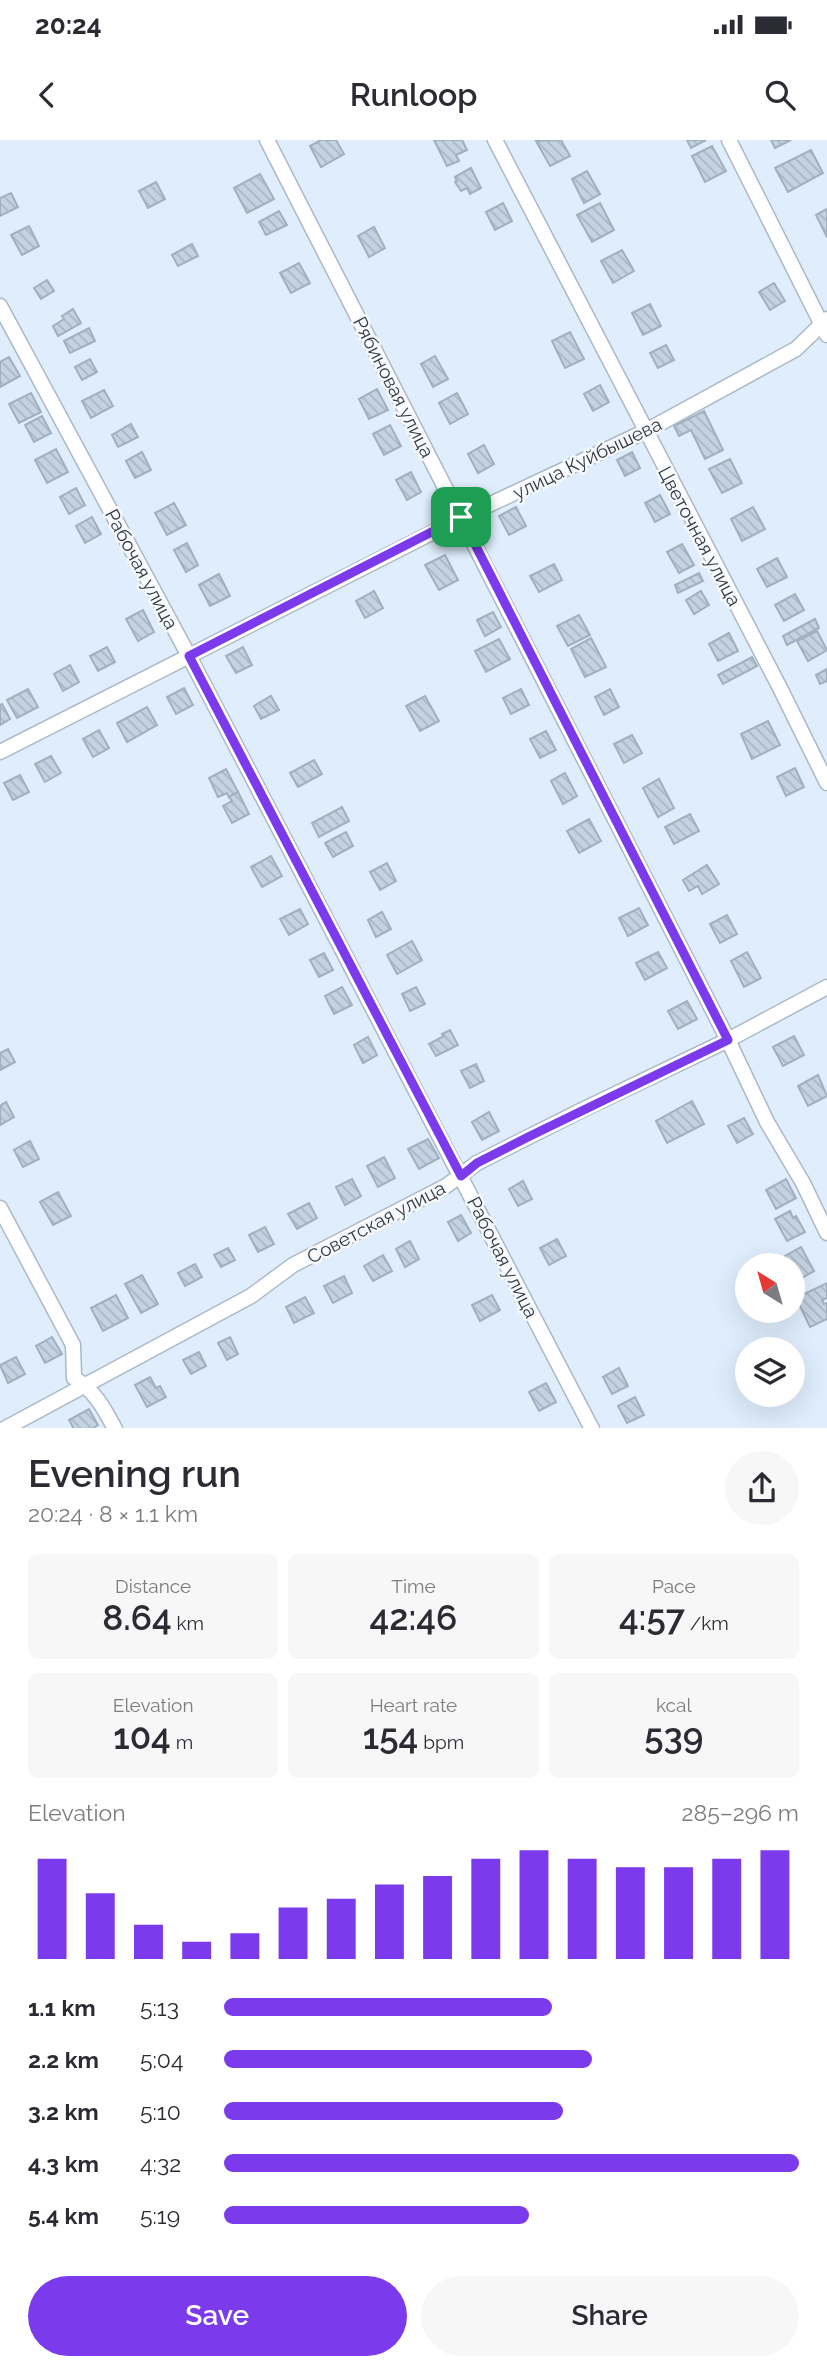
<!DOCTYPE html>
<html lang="en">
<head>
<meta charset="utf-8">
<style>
	:root { --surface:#fff; --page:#f7f7f7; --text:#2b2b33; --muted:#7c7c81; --accent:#7c3aed }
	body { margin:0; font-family:Raleway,sans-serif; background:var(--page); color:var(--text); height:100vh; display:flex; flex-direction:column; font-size:26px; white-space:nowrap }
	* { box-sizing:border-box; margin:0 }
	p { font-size:23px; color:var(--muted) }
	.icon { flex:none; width:38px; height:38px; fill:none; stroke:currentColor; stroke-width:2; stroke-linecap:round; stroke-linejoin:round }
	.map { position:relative; height:1288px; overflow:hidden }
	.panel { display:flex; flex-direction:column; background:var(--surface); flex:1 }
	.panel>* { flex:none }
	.needle { width:46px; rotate:323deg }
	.fabs { position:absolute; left:735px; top:1113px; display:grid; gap:14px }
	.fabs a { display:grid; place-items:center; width:70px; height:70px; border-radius:50%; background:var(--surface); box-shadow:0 7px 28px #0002; font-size:35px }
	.pin { position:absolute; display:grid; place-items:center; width:60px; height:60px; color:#fff; margin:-30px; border-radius:14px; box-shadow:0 4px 10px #0006 }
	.round { display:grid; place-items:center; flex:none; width:74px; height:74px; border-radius:37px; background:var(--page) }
	.overview { display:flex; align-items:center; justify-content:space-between; height:119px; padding:0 28px }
	h1 { font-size:38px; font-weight:600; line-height:52px }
	.figures { display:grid; grid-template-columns:repeat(3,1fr); gap:10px; height:119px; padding:7px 28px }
	.figures div { display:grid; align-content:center; border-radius:10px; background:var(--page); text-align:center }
	.figures b { font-size:35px; font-weight:600 }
	.figures small { font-size:19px; font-weight:400 }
	.figures p { font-size:19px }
	.chart { height:196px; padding:14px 28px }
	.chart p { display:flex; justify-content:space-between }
	.chart svg { width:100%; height:126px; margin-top:7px; stroke:var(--accent); stroke-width:6 }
	.primary-button { display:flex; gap:14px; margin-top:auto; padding:14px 28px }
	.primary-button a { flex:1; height:80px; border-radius:42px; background:var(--accent); color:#fff; font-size:28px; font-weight:600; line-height:80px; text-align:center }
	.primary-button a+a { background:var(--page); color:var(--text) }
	ul { padding:0 28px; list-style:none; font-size:23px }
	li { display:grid; grid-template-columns:112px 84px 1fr; align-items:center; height:52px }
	li i { height:18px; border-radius:9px; background:var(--accent) }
	.status { display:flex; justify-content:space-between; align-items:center; height:49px; padding:0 35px; background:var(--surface); direction:ltr }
	.status svg { height:19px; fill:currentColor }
	header { display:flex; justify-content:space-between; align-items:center; height:91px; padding:0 28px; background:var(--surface); font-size:32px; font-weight:600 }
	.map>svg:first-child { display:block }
	.building { fill:url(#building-back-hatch); stroke:#a2b0be; stroke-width:2 }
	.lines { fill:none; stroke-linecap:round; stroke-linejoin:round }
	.minor-casing { stroke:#abb9c7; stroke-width:17 }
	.minor { stroke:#fff; stroke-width:14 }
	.route-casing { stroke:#fff; stroke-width:14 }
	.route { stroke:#7c3aed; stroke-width:9 }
	.labels { text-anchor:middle; stroke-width:5; stroke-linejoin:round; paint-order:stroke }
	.street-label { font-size:19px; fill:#33393f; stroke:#f6f9fc }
</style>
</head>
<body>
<div class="status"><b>20:24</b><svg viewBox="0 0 49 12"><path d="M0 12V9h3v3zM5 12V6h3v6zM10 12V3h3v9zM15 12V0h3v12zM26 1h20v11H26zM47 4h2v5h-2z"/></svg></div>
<header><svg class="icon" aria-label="back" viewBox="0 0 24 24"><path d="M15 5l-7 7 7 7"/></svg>Runloop<svg class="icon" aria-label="search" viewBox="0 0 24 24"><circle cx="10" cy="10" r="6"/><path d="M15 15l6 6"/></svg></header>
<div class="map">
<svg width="827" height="1289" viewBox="0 0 827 1289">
	<defs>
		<pattern id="building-back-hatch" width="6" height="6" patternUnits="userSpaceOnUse" patternTransform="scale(1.75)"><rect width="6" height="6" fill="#c4d3e2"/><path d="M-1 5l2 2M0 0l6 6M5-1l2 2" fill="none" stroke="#a9b6c3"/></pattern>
	</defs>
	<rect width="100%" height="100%" fill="#dfedfc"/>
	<g class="building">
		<path d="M321 0H336L344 14 321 27 310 6Z"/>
		<path d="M434 0H462L467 10 456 15 459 21 447 26Z"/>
		<path d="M561 0 570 16 550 26 536 1Z"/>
		<path d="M687 0H706L691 8Z"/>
		<path d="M771 0H791L775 8Z"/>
		<path d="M712 6 726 31 705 42 692 16Z"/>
		<path d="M811 10 823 33 788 52 775 28Z"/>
		<path d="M471 28 481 48 470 54 467 48 461 51 455 42 457 41 455 37Z"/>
		<path d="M587 31 600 54 584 63 572 39Z"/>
		<path d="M260 34 274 59 247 73 234 48Z"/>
		<path d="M156 42 165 59 148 68 139 51Z"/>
		<path d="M11 53 18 67 0 76V58Z"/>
		<path d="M503 63 512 81 495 90 486 72Z"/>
		<path d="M600 63 614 90 592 102 577 75Z"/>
		<path d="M827 69V97L816 75Z"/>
		<path d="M279 71 287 85 266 95 259 82Z"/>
		<path d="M29 86 39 106 22 115 11 95Z"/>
		<path d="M374 87 385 108 369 117 358 96Z"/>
		<path d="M192 104 198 116 178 126 172 115Z"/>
		<path d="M622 110 634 131 613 143 601 121Z"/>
		<path d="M299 123 310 143 291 153 280 133Z"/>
		<path d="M47 140 54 151 41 159 34 148Z"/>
		<path d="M774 143 785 161 770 170 759 152Z"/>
		<path d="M650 164 661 186 643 195 632 173Z"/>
		<path d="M73 169 81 183 58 196 53 186 64 179 62 176Z"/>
		<path d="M89 188 95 201 70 213 64 201Z"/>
		<path d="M570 192 584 219 565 228 552 201Z"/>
		<path d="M666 205 674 220 658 228 650 213Z"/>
		<path d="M435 216 448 239 433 247 421 224Z"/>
		<path d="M9 217 20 236 0 247V222Z"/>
		<path d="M90 219 97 232 82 240 75 227Z"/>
		<path d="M600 245 609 262 593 271 584 254Z"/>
		<path d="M377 249 388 270 369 279 359 259Z"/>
		<path d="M104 250 113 266 91 278 82 261Z"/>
		<path d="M31 253 41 272 19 283 9 264Z"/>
		<path d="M457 253 468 274 450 284 439 263Z"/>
		<path d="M704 271 723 310 705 319 691 290 679 296 674 286Z"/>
		<path d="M42 276 51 293 34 302 25 285Z"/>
		<path d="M131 284 138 297 118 307 112 295Z"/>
		<path d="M390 285 401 306 384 315 373 294Z"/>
		<path d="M484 305 494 324 478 333 468 314Z"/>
		<path d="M56 309 68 332 47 343 35 320Z"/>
		<path d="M142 312 151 330 135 338 126 321Z"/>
		<path d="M632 312 640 328 625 336 617 320Z"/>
		<path d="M730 319 742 343 722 353 709 329Z"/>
		<path d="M411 332 421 352 407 360 396 340Z"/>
		<path d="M76 348 85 365 69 374 60 357Z"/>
		<path d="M660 355 670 374 655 382 645 363Z"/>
		<path d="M174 363 186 385 167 395 155 373Z"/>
		<path d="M516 367 526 386 509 395 499 376Z"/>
		<path d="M753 367 765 389 742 401 731 379Z"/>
		<path d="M92 377 101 394 85 403 76 386Z"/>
		<path d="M187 403 198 425 186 432 174 410Z"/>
		<path d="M682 404 694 425 679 433 667 412Z"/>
		<path d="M445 415 458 440 439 450 425 425Z"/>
		<path d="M777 418 787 437 767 447 757 429Z"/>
		<path d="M554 424 562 440 539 452 530 436Z"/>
		<path d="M699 433 703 441 678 453 675 445Z"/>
		<path d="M219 434 230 456 210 466 199 445Z"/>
		<path d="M374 451 383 468 365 478 356 461Z"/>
		<path d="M701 451 709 465 694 474 686 460Z"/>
		<path d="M795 454 804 470 784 481 775 465Z"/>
		<path d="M143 470 154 492 138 501 126 479Z"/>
		<path d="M493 472 501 487 485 496 477 480Z"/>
		<path d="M579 475 590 495 568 506 557 486Z"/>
		<path d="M815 479 819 488 787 505 783 496Z"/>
		<path d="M817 491 827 510 808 521 797 501Z"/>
		<path d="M729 493 738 511 718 521 709 504Z"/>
		<path d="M591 498 606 527 585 537 571 509Z"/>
		<path d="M499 499 510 519 486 532 475 511Z"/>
		<path d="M107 507 115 522 98 531 90 516Z"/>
		<path d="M243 507 252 525 236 533 226 516Z"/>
		<path d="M752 517 757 526 723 544 718 535Z"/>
		<path d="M70 525 79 542 63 551 54 534Z"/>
		<path d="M827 529V541L820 544 816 535Z"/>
		<path d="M184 548 193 565 176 574 167 557Z"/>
		<path d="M28 549 38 567 17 578 7 560Z"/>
		<path d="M521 549 529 565 511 574 503 558Z"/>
		<path d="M610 549 619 567 604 575 595 557Z"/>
		<path d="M271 556 279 570 261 579 254 566Z"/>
		<path d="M425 556 439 581 420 591 406 566Z"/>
		<path d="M2 564 10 579 0 585V565Z"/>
		<path d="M147 567 157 585 127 602 117 583Z"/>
		<path d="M768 581 780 605 752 619 741 594Z"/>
		<path d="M99 590 109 608 93 617 83 599Z"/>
		<path d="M546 591 556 610 540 618 530 599Z"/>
		<path d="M632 595 642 613 624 623 614 604Z"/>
		<path d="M51 616 61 633 45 642 35 624Z"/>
		<path d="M314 620 322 634 298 647 290 633Z"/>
		<path d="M795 628 804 647 786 656 777 637Z"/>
		<path d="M226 629 238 652 229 657 227 653 218 657 209 638Z"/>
		<path d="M565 633 577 656 563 664 551 641Z"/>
		<path d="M20 635 29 652 13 660 4 643Z"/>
		<path d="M659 639 674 668 658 677 643 648Z"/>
		<path d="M238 652 249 674 232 683 223 666 232 661 229 657Z"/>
		<path d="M342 667 349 681 319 697 312 683Z"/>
		<path d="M690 674 699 691 674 704 665 687Z"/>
		<path d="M589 679 601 701 579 713 567 691Z"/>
		<path d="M346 692 353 706 333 717 325 703Z"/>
		<path d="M271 716 282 736 262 747 251 727Z"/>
		<path d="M387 723 396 741 380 750 370 732Z"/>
		<path d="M707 725 719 744 702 754 698 746 689 751 683 740Z"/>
		<path d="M639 768 648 785 628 796 619 778Z"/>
		<path d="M300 769 308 784 289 795 280 779Z"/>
		<path d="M382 772 391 789 376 797 368 780Z"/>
		<path d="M727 775 737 794 720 803 710 784Z"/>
		<path d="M412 801 422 820 397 834 387 815Z"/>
		<path d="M658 812 667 828 645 840 636 823Z"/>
		<path d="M747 812 761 838 744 847 731 821Z"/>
		<path d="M324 813 333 830 319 837 310 820Z"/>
		<path d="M342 847 352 865 334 874 325 856Z"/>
		<path d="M416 847 425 864 410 871 402 854Z"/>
		<path d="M687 861 697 879 678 889 668 871Z"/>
		<path d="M450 890 458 905 436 916 429 904 444 896 442 894Z"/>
		<path d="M794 896 804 915 783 926 773 907Z"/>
		<path d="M368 897 377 915 363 923 354 905Z"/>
		<path d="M8 909 15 922 0 930V913Z"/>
		<path d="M476 924 484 941 470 948 461 931Z"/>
		<path d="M818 935 827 956 808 966 798 946Z"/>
		<path d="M692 961 704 984 667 1003 656 981Z"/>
		<path d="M6 962 14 977 0 985V966Z"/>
		<path d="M489 972 499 991 482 1000 472 982Z"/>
		<path d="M744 978 753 994 737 1003 728 986Z"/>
		<path d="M428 999 439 1018 419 1029 408 1009Z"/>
		<path d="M30 1001 39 1019 23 1027 14 1010Z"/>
		<path d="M384 1017 395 1038 378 1047 367 1026Z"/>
		<path d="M352 1039 361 1056 345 1065 336 1047Z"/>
		<path d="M786 1039 796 1058 776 1069 766 1050Z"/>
		<path d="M523 1041 532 1059 518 1066 509 1049Z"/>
		<path d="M58 1052 71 1076 53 1085 40 1062Z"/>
		<path d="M309 1063 317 1078 297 1089 288 1074Z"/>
		<path d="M790 1071 793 1078 796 1076 805 1092 787 1101 775 1079Z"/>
		<path d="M461 1075 471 1093 458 1101 448 1082Z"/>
		<path d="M265 1087 274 1104 258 1112 249 1095Z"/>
		<path d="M557 1099 566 1116 549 1125 540 1108Z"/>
		<path d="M410 1101 419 1119 405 1127 396 1109Z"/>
		<path d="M801 1107 814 1131 796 1141 793 1134V1125H788L783 1117Z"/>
		<path d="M228 1108 235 1120 221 1127 214 1115Z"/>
		<path d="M383 1115 392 1131 373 1141 364 1126Z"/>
		<path d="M195 1124 202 1137 185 1146 178 1133Z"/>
		<path d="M142 1135 158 1164 141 1173 125 1144Z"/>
		<path d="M344 1136 352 1153 333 1163 324 1146Z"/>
		<path d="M827 1143V1158L822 1160 824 1164 827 1163V1179L810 1187 796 1158Z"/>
		<path d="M116 1155 128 1178 103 1191 91 1168Z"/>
		<path d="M492 1155 500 1170 480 1181 472 1165Z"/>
		<path d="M305 1157 314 1173 294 1183 286 1167Z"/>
		<path d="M52 1197 62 1214 45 1223 36 1206Z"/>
		<path d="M230 1197 238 1214 227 1220 218 1203Z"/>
		<path d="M199 1212 206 1226 191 1234 183 1220Z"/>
		<path d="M16 1217 25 1234 8 1243 0 1225Z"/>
		<path d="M619 1228 628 1246 612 1254 603 1237Z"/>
		<path d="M150 1237 156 1248 160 1246 166 1257 147 1267 135 1245Z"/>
		<path d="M546 1243 556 1262 539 1271 529 1252Z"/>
		<path d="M635 1257 644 1275 627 1283 618 1266Z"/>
		<path d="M89 1269 98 1285 92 1289H74L69 1280Z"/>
	</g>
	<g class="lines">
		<defs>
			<g id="minor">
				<path d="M267 0 728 900 767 982 803 1043 827 1093"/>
				<path d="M495 0 780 548 827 643"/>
				<path d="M729 0 827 195"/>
				<path d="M0 166 189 516 592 1289"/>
				<path d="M0 612 461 378 646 291 796 209 827 179"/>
				<path d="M0 1068 73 1205 74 1238C94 1250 104 1268 115 1289"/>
				<path d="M4 1289 251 1156 293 1125 446 1046 477 1023 580 971 728 900 827 847"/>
			</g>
		</defs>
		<use href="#minor" class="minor-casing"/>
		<use href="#minor" class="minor"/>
	</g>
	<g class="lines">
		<defs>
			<path id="route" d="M461 377 728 900 528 997 477 1023 461 1036 189 516Z"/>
		</defs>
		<use href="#route" class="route-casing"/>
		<use href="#route" class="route"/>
	</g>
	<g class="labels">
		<g class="street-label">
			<text transform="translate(394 247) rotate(63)" y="7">Рябиновая улица</text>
			<text transform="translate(587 318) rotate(-26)" y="7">улица Куйбышева</text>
			<text transform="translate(700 396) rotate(62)" y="7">Цветочная улица</text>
			<text transform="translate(142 429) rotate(62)" y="7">Рабочая улица</text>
			<text transform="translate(376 1082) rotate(-28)" y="7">Советская улица</text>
			<text transform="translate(503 1117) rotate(63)" y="7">Рабочая улица</text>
		</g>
	</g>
</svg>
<div class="fabs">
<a><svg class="needle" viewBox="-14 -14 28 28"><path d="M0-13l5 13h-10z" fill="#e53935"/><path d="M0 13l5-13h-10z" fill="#7c7c81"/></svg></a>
<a><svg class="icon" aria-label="layers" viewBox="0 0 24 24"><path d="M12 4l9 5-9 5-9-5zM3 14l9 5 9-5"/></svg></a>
</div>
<div class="pin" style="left:461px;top:377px;background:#1e9e55"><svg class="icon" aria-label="arrive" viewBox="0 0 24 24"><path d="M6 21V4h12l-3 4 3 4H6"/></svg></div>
</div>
<section class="panel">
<div class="overview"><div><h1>Evening run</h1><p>20:24 · 8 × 1.1 km</p></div><a class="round"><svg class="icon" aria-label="share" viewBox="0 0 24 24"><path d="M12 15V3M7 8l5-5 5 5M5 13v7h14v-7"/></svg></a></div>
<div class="figures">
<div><p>Distance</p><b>8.64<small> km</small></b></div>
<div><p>Time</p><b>42:46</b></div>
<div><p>Pace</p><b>4:57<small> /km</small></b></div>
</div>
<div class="figures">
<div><p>Elevation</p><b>104<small> m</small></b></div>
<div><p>Heart rate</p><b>154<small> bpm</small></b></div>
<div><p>kcal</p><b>539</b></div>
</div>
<div class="chart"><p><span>Elevation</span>285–296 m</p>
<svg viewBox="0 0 160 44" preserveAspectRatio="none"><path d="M5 44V9M15 44V21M25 44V32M35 44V38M45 44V35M55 44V26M65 44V23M75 44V18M85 44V15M95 44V9M105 44V6M115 44V9M125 44V12M135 44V12M145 44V9M155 44V6"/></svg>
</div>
<ul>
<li><b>1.1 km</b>5:13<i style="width:57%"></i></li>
<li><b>2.2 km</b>5:04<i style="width:64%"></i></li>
<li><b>3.2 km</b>5:10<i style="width:59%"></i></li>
<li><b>4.3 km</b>4:32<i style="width:100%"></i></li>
<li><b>5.4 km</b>5:19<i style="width:53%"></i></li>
</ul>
<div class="primary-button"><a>Save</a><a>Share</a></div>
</section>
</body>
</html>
